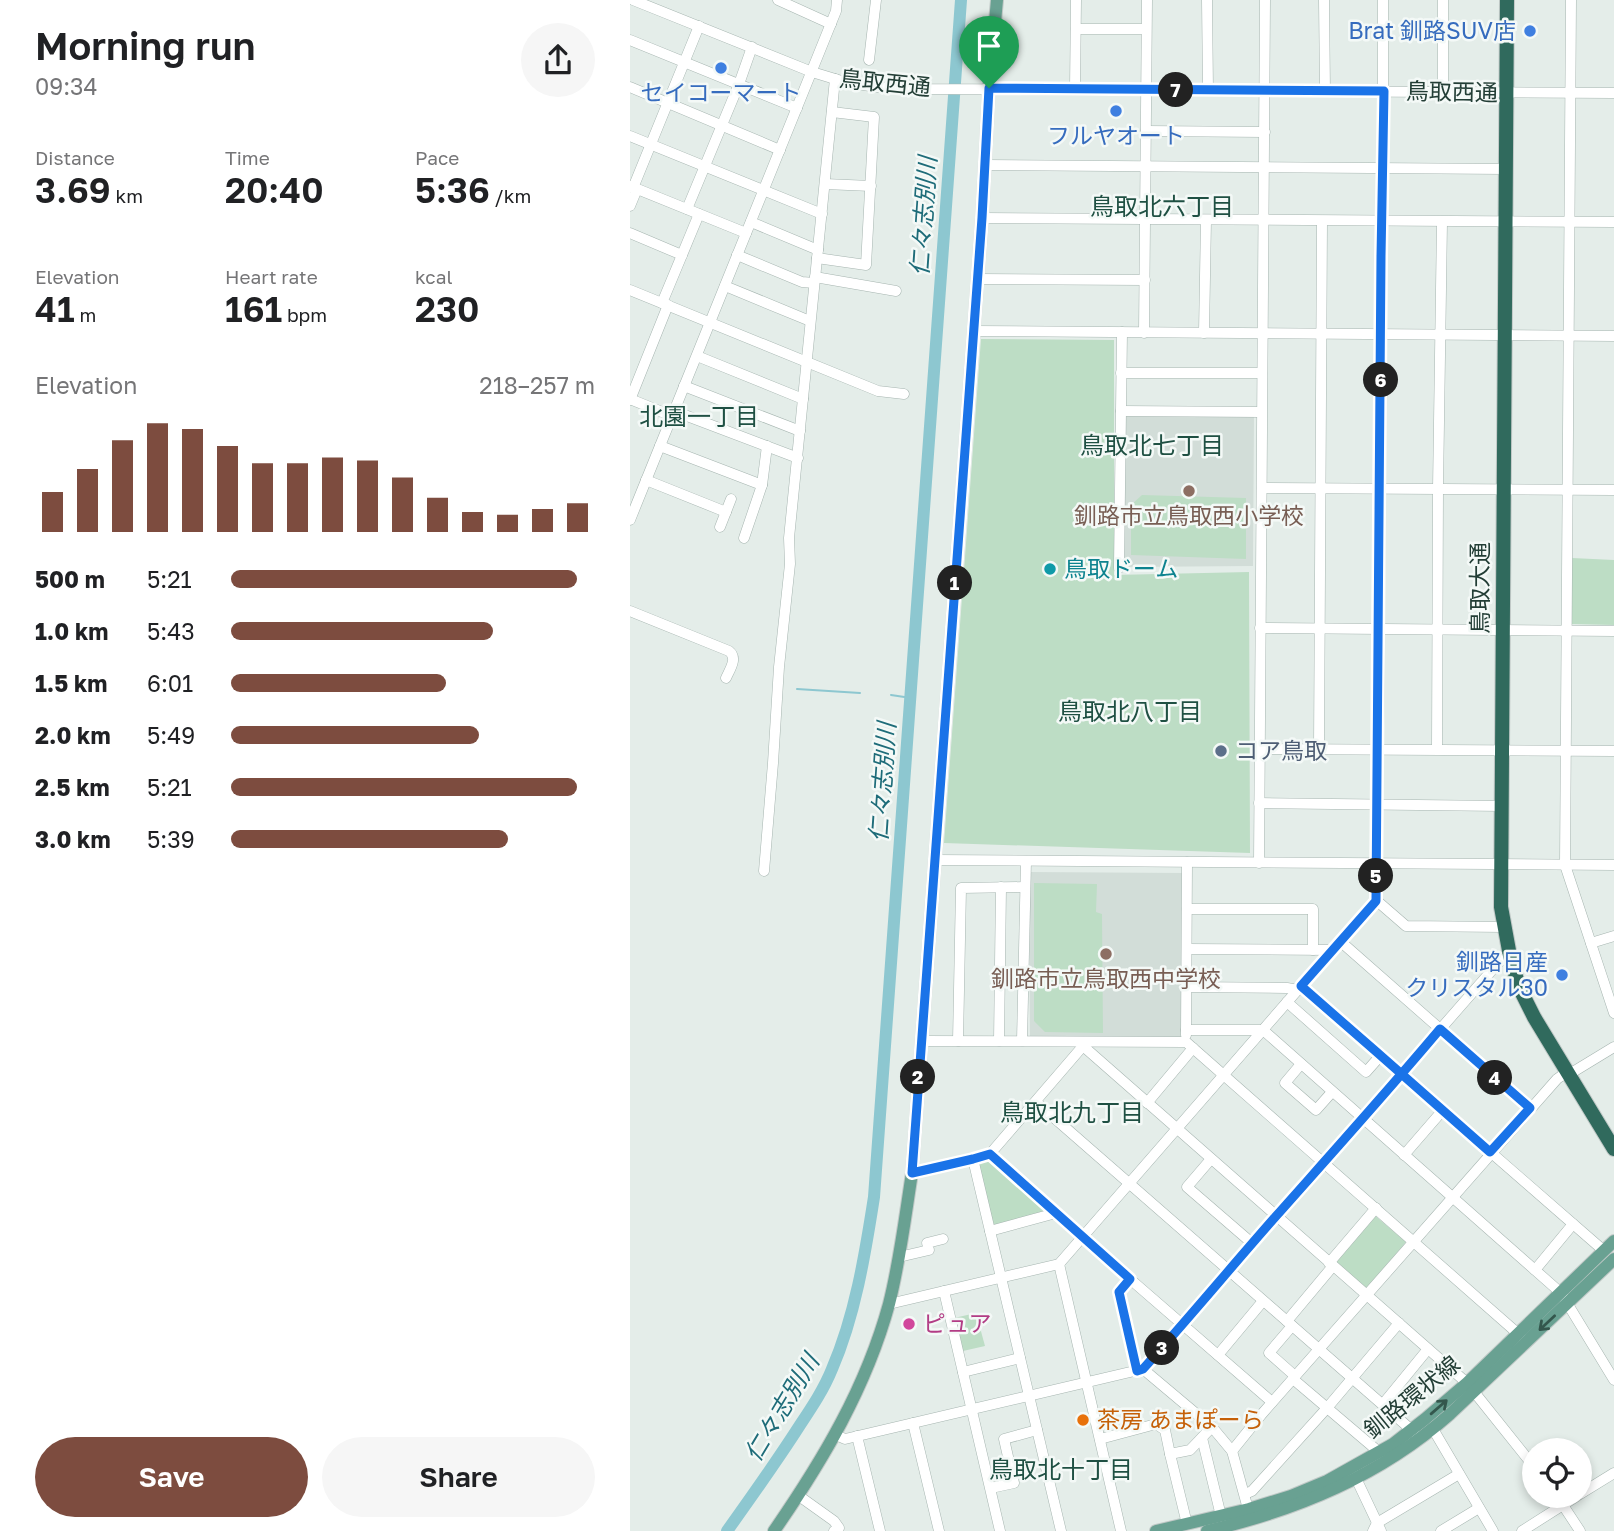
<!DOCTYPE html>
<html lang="en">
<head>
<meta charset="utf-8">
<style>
	:root { --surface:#fff; --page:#f6f6f6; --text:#202124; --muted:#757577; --accent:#7d4c3f }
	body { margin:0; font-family:"Golos Text","Noto Sans JP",sans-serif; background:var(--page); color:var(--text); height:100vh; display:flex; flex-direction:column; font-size:26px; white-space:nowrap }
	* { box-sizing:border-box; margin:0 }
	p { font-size:23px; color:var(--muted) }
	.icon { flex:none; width:38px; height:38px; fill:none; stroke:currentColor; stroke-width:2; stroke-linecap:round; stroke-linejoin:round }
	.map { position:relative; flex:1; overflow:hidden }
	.panel { display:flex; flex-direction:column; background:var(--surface); width:630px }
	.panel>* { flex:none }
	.tools { position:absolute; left:892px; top:1438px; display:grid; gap:14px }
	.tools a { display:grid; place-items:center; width:70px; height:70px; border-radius:50%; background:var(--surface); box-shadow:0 4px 10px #0003; font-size:35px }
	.pin { position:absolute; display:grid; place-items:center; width:60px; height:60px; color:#fff; margin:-72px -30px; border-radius:50% 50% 50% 0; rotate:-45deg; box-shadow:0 0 7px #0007 }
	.pin .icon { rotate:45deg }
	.km { position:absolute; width:35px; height:35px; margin:-18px; border-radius:50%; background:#222; color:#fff; font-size:19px; line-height:35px; text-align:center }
	.round { display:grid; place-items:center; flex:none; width:74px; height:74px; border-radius:37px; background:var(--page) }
	.summary { display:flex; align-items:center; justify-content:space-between; height:119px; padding:0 35px }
	h1 { font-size:38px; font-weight:600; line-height:52px }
	.stats { display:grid; grid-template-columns:repeat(3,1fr); gap:10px; height:119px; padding:7px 35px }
	.stats div { display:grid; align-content:center }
	.stats b { font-size:35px; font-weight:600 }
	.stats small { font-size:19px; font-weight:400 }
	.stats p { font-size:19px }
	.chart { height:196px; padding:14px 35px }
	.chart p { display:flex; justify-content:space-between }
	.chart svg { width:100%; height:126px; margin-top:7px; stroke:var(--accent); stroke-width:6 }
	.cta { display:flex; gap:14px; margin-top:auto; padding:14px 35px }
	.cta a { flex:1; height:80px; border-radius:42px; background:var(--accent); color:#fff; font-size:28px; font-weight:600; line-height:80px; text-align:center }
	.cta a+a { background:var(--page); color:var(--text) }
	ul { padding:0 35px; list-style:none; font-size:23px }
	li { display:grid; grid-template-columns:112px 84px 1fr; align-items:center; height:52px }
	li i { height:18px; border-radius:9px; background:var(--accent) }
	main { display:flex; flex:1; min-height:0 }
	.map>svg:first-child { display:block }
	.built { fill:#d2ddd8 }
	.green { fill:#bdddc5 }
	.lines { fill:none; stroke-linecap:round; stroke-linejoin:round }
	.stream { stroke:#8dc7d0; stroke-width:2 }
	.river { stroke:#8dc7d0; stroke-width:12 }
	.minor-casing { stroke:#a6b5b0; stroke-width:11 }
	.major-casing { stroke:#c1c9c7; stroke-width:14 }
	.highway-casing { stroke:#c1c9c7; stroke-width:16 }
	.minor { stroke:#fff; stroke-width:10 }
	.major { stroke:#69a192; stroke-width:12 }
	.highway { stroke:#306a5d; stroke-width:14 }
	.oneway { stroke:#34574d }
	.route-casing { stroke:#fff; stroke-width:14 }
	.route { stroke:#1a73e8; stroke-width:9 }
	.shop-dot { fill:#3f7fe0; stroke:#f4f9f7; stroke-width:2.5 }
	.education-dot { fill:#8d6e63; stroke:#f4f9f7; stroke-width:2.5 }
	.culture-dot { fill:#0f9aa8; stroke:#f4f9f7; stroke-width:2.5 }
	.service-dot { fill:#5c6f8a; stroke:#f4f9f7; stroke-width:2.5 }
	.hotel-dot { fill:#d1479c; stroke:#f4f9f7; stroke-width:2.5 }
	.food-dot { fill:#e8710a; stroke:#f4f9f7; stroke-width:2.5 }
	.labels { text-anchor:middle; stroke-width:5; stroke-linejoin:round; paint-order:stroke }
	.shop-label { font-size:23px; fill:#366cbe; stroke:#f4f9f7; text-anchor:end }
	.street-label { font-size:23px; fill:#233e36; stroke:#f4f9f7 }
	.education-label { font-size:23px; fill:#785e54; stroke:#f4f9f7 }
	.culture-label { font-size:23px; fill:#0d838f; stroke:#f4f9f7; text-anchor:start }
	.service-label { font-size:23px; fill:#4e5e75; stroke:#f4f9f7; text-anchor:start }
	.hotel-label { font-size:23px; fill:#b23c85; stroke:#f4f9f7; text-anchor:start }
	.food-label { font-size:23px; fill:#c56008; stroke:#f4f9f7; text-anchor:start }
	.neighbourhood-label { font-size:24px; fill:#1f5043; stroke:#f4f9f7 }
	.water-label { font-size:24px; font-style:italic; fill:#1e6c79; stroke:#f4f9f7 }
</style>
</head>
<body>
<main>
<section class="panel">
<div class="summary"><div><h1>Morning run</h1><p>09:34</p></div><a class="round"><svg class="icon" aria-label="share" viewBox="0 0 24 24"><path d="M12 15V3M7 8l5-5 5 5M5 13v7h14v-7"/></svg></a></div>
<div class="stats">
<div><p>Distance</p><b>3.69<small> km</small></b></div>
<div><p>Time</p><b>20:40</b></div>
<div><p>Pace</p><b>5:36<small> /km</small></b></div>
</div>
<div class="stats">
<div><p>Elevation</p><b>41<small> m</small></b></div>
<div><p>Heart rate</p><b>161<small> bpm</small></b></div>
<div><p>kcal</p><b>230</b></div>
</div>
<div class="chart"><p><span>Elevation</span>218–257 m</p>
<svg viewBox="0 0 160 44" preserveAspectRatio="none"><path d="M5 44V30M15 44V22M25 44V12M35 44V6M45 44V8M55 44V14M65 44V20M75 44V20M85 44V18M95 44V19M105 44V25M115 44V32M125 44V37M135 44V38M145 44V36M155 44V34"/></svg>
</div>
<ul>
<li><b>500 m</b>5:21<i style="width:95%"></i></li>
<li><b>1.0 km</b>5:43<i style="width:72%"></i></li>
<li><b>1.5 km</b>6:01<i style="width:59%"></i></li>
<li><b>2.0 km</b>5:49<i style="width:68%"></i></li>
<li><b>2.5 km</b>5:21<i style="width:95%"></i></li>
<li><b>3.0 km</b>5:39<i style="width:76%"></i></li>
</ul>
<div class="cta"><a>Save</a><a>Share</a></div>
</section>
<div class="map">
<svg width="984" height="1531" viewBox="0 0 984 1531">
	<rect width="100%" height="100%" fill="#e4ede9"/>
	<g class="built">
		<path d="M624 413 623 566 494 567 495 415Z"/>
		<path d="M399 872 553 873 552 1038 400 1036Z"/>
	</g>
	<g class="green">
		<path d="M351 339 484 340V575L619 572 620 853 314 843Z"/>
		<path d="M512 495 616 498V559L501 555V505Z"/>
		<path d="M942 558 984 560V625L942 624Z"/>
		<path d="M404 883 467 884 466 912 472 914 473 1033 415 1032 404 1021Z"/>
		<path d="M360 1159 419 1212 362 1228 347 1163Z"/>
		<path d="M743 1214 776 1242 736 1289 703 1260Z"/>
		<path d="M346 1313 355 1346 333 1351 324 1318Z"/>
	</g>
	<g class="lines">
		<g class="stream">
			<path d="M167 689 230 693"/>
			<path d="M261 695 281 698"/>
		</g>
		<path class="river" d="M97 1531C122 1496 147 1461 170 1425 182 1407 194 1389 202 1369 225 1316 235 1255 244 1197L331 0"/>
		<defs>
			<g id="minor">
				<path d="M3 0 182 72 215 82 246 87 296 89 984 93"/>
				<path d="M148 0 201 24"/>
				<path d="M577 0 578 90"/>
				<path d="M694 0 695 91"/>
				<path d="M941 0 935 865 984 1013"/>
				<path d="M446 29H516"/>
				<path d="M0 40 167 108"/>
				<path d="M239 60 246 0"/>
				<path d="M0 87 150 150"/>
				<path d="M445 89 446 0"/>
				<path d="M813 93V0"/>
				<path d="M516 131 635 132"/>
				<path d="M0 136 192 214"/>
				<path d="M355 165 876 169"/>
				<path d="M195 184 241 186"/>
				<path d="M0 186 116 233"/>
				<path d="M3 188 69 26"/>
				<path d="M0 206 7 189"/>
				<path d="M57 209 109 84 122 47"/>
				<path d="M352 218 984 222"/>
				<path d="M121 222 188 250"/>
				<path d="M0 233 52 255 32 303"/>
				<path d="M52 255 69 214"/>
				<path d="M107 255 172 282 184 283"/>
				<path d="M187 258 236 265 244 117 202 112"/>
				<path d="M185 277 266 291"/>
				<path d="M347 279 515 280"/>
				<path d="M95 286 180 321"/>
				<path d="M0 290 248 391 274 394"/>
				<path d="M343 331 984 336"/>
				<path d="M514 333 517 0"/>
				<path d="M574 333 576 220"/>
				<path d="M67 356 173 399"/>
				<path d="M491 373H632"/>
				<path d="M54 386 170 431"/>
				<path d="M0 399 42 416"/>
				<path d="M0 400 38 305"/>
				<path d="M44 411 168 458"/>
				<path d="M491 411 631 412"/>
				<path d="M30 446 132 485"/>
				<path d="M16 480 96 512"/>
				<path d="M632 488 984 490"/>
				<path d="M0 520 206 11 207 0"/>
				<path d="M90 527 101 499"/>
				<path d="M114 538 132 485 137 446"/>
				<path d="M489 568 492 332"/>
				<path d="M0 611 99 651C108 658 100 669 96 678"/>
				<path d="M630 628 984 631"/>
				<path d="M629 749 984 751"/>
				<path d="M689 749 692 221"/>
				<path d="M807 749 808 489 812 222"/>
				<path d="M629 803 872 806"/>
				<path d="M304 860 984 865"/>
				<path d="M629 863 635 0"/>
				<path d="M134 871 143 763 149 667 160 564 159 538 205 79"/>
				<path d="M746 900 776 926 874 927"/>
				<path d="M557 909H683V950"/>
				<path d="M710 941 900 1108"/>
				<path d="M961 943 984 936"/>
				<path d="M557 949 702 950"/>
				<path d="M556 987 657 988 668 990"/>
				<path d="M671 987 973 1250"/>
				<path d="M657 1002 736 1072 751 1055"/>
				<path d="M556 1030H633L931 1293 984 1380"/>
				<path d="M556 1035 557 862"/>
				<path d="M291 1041 556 1042 893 1338"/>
				<path d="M328 1041 331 888 395 887"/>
				<path d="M369 1041 371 887"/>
				<path d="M392 1041 396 861"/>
				<path d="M453 1046 837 1383 905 1468"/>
				<path d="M671 1064 655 1083 686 1110 702 1092"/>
				<path d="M938 1075 984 1047"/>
				<path d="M406 1102 785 1433"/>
				<path d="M517 1103 563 1048"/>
				<path d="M360 1154 500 1279 642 1402"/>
				<path d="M774 1155 813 1110"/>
				<path d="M343 1159 431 1531"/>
				<path d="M581 1159 557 1187 623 1244"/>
				<path d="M282 1173 343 1159 360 1154 453 1046V1042"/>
				<path d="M360 1231 426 1213"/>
				<path d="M269 1257 299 1250 297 1243 313 1239"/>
				<path d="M699 1263 746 1208"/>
				<path d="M429 1264 491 1531"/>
				<path d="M905 1270 943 1224"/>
				<path d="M500 1279 489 1292 507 1371"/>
				<path d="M314 1291 370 1531"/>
				<path d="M259 1304 429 1264 746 900 749 692 751 256 753 168V0"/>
				<path d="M657 1321 703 1266"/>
				<path d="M662 1326 639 1353 665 1376"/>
				<path d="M588 1355 633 1301"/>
				<path d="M513 1369 582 1427 602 1451 620 1516"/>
				<path d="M333 1372 390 1358"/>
				<path d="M663 1379 749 1452"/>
				<path d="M753 1404 798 1349"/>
				<path d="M283 1423 309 1531"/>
				<path d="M803 1429 863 1531"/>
				<path d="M206 1435 215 1439 513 1369 870 961 880 956"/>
				<path d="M227 1436 250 1531"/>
				<path d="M572 1438 592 1520"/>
				<path d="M470 1439 526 1424 535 1430 540 1454 560 1450 582 1427"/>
				<path d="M602 1451 631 1415 927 1079 937 1072"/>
				<path d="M540 1454 557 1524"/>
				<path d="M723 1472 751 1531"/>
				<path d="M361 1488 384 1483 374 1439 407 1430"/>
				<path d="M615 1494 622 1491 697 1408 769 1323"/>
				<path d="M950 1494 984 1473"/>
				<path d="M169 1496 204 1521 209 1528 204 1531"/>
				<path d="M927 1496 950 1531"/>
				<path d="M743 1531 747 1523 829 1474"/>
				<path d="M811 1531 849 1508"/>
				<path d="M892 1531 947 1496"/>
			</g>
			<g id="major">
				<path d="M144 1531C193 1460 236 1388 259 1304 270 1261 275 1217 282 1173L352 218 359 88 367 0"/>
				<path d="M526 1531 619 1509 661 1496 697 1481 763 1444 795 1419 837 1383 984 1241"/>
				<path d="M577 1531C667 1510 750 1476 820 1414L984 1259"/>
			</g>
			<path id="highway" d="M877 0 871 907 880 956 889 987 904 1017 984 1149"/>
		</defs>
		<use href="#minor" class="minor-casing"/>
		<use href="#major" class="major-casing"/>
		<use href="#highway" class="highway-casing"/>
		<use href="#minor" class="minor"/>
		<use href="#major" class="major"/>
		<use href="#highway" class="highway"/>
	</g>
	<defs><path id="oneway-shaft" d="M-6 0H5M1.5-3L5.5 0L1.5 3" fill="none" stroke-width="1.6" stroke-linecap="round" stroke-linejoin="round" transform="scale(1.75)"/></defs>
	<g class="oneway">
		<use href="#oneway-shaft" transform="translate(917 1323) rotate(137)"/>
		<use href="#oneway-shaft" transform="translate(809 1407) rotate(-41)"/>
	</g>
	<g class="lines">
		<defs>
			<path id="route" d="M359 88 352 218 282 1173 343 1159 360 1154 500 1279 489 1292 507 1371 513 1369C559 1318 602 1266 647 1215 702 1153 757 1092 810 1029L900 1108 860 1152C798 1097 734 1041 671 986L746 901 751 256 754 91 359 88"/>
		</defs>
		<use href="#route" class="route-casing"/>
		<use href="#route" class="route"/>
	</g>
	<g class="shop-dot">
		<circle cx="900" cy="31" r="7"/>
		<circle cx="91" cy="68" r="7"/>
		<circle cx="486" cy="111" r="7"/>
		<circle cx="932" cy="975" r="7"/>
	</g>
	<g class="education-dot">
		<circle cx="559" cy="491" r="7"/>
		<circle cx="476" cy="954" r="7"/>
	</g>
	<circle class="culture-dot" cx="420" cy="569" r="7"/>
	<circle class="service-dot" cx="591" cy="751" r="7"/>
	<circle class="hotel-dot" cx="279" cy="1324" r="7"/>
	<circle class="food-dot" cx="453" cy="1420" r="7"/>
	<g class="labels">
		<g class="shop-label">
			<text x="886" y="39">Brat 釧路SUV店</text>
			<text x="91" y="101" text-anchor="middle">セイコーマート</text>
			<text x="486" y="144" text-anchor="middle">フルヤオート</text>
			<text x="918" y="970">釧路日産<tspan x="918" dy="26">クリスタル30</tspan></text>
		</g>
		<g class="street-label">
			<text transform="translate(255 83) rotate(6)" y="8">鳥取西通</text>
			<text transform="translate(822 92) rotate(1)" y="8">鳥取西通</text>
			<text transform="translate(850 588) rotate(-90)" y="8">鳥取大通</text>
			<text transform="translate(782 1397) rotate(-39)" y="8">釧路環状線</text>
		</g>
		<g class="education-label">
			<text x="559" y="524">釧路市立鳥取西小学校</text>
			<text x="476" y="987">釧路市立鳥取西中学校</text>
		</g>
		<g class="culture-label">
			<text x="434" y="577">鳥取ドーム</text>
		</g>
		<g class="service-label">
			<text x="605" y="759">コア鳥取</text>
		</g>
		<g class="hotel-label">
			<text x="293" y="1332">ピュア</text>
		</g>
		<g class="food-label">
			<text x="467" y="1428">茶房 あまぽーら</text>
		</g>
		<g class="neighbourhood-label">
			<text x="532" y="215">鳥取北六丁目</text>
			<text x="69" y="425">北園一丁目</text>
			<text x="522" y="454">鳥取北七丁目</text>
			<text x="500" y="720">鳥取北八丁目</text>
			<text x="442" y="1121">鳥取北九丁目</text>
			<text x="431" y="1478">鳥取北十丁目</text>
		</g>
		<g class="water-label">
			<text transform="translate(294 216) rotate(-86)" y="8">仁々志別川</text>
			<text transform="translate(253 782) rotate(-86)" y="8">仁々志別川</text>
			<text transform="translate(152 1408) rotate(-59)" y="8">仁々志別川</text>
		</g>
	</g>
</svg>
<div class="tools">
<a><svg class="icon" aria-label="locate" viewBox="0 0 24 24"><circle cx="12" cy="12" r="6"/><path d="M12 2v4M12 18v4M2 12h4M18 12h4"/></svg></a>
</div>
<div class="pin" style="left:359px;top:88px;background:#1e9e55"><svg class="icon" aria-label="arrive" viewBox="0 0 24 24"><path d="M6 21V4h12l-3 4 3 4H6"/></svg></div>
<b class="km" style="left:325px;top:583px">1</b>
<b class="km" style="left:288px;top:1077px">2</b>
<b class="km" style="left:532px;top:1348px">3</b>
<b class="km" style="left:865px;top:1078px">4</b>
<b class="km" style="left:746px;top:876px">5</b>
<b class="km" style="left:751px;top:380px">6</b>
<b class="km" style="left:546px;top:90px">7</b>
</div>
</main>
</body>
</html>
